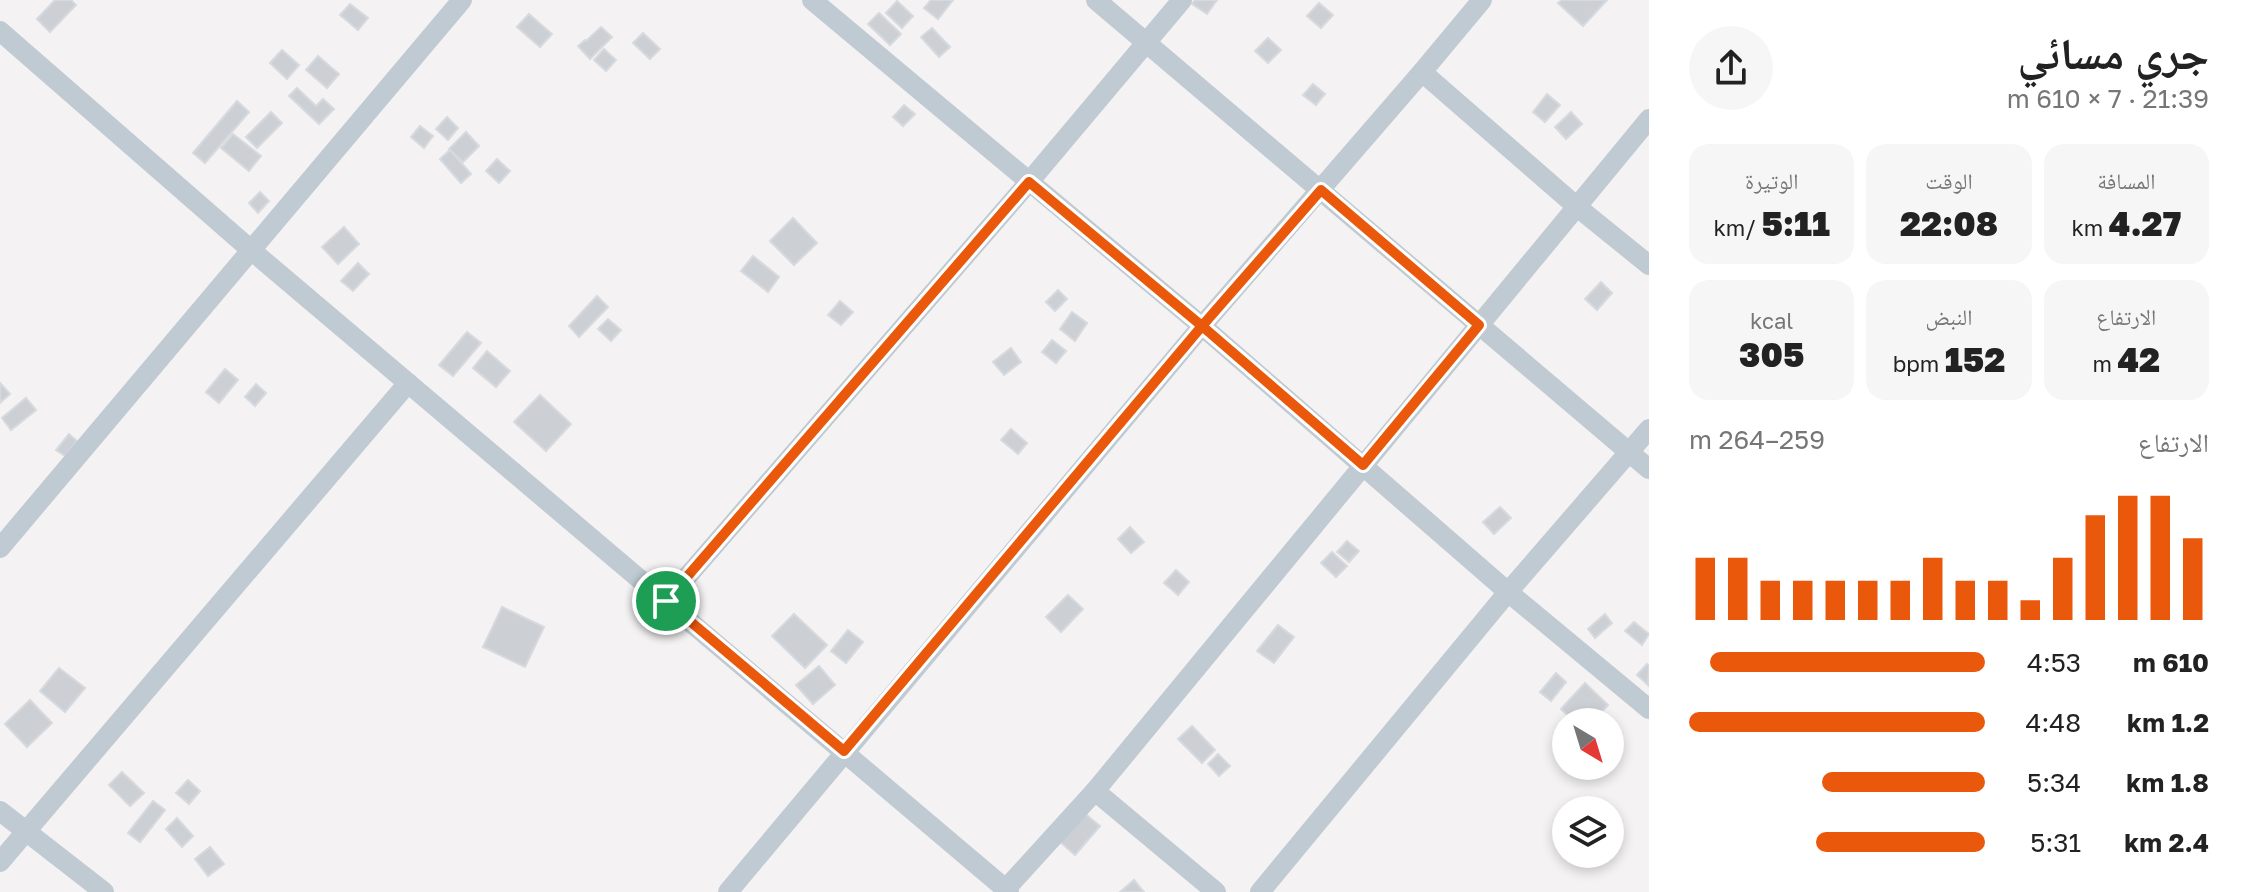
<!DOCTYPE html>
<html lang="ar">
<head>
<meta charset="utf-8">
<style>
	:root { --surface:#fff; --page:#f6f6f6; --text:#222; --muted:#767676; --accent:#ea580c }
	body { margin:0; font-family:"Golos Text","Noto Naskh Arabic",sans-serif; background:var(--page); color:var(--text); direction:rtl; height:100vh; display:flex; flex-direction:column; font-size:30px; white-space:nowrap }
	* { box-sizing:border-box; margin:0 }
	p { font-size:26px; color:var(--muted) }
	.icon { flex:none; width:44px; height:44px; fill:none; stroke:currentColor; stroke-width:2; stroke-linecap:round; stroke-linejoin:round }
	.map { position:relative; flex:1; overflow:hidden; direction:ltr }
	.drawer { display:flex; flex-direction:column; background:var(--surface); width:600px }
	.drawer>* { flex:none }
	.needle { width:52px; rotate:142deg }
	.buttons { position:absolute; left:1552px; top:708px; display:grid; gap:16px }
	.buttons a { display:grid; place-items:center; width:72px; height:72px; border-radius:50%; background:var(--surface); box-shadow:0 4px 12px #0003; font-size:40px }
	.pin { position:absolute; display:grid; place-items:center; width:68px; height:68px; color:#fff; margin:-34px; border:4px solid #fff; border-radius:50%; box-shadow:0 2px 8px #0007 }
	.round { display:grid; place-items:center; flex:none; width:84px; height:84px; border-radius:42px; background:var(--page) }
	.head { display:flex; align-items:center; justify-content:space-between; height:136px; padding:0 40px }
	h1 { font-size:44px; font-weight:800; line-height:60px }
	.metrics { display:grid; grid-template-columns:repeat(3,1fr); gap:12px; height:136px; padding:8px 40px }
	.metrics div { display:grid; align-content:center; border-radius:20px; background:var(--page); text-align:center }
	.metrics b { font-size:34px; font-weight:800 }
	.metrics small { font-size:22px; font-weight:400 }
	.metrics p { font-size:22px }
	.chart { height:224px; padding:16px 40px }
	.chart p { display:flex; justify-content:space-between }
	.chart svg { width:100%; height:144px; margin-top:8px; stroke:var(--accent); stroke-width:6 }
	ul { padding:0 40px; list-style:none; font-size:26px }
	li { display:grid; grid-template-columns:128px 96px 1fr; align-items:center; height:60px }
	li i { height:20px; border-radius:10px; background:var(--accent) }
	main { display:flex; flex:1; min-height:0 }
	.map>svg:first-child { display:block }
	.building { fill:#ccd0d5; stroke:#d6d9de; stroke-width:2 }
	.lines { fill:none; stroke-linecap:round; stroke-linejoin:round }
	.street { stroke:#bfcad2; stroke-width:20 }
	.route-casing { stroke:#fff; stroke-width:16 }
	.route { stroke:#ea580c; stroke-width:10 }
</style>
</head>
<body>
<main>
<section class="drawer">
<div class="head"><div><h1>جري مسائي</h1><p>21:39 · 7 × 610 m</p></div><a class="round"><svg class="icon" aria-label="share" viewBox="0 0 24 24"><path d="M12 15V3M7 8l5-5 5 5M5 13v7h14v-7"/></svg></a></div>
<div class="metrics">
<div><p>المسافة</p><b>4.27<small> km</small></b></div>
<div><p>الوقت</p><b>22:08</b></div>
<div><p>الوتيرة</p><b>5:11<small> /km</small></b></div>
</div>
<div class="metrics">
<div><p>الارتفاع</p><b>42<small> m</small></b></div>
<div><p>النبض</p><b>152<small> bpm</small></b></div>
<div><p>kcal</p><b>305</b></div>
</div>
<div class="chart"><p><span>الارتفاع</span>259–264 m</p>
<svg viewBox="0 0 160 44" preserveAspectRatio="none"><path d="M5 44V25M15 44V25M25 44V32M35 44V32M45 44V32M55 44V32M65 44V32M75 44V25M85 44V32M95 44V32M105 44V38M115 44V25M125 44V12M135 44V6M145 44V6M155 44V19"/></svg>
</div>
<ul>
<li><b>610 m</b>4:53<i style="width:93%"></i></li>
<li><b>1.2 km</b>4:48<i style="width:100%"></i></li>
<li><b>1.8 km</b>5:34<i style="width:55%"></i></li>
<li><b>2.4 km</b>5:31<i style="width:57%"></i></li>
</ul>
</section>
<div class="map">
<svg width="1649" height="892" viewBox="0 0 1649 892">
	<rect width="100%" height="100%" fill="#f4f2f2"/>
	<g class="building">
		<path d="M55 0H71L76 5 50 32 37 19Z"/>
		<path d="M931 0H953L938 19 924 8Z"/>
		<path d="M1195 0H1217L1207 14 1192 4Z"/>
		<path d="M1562 0H1607L1583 26 1558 3Z"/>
		<path d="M897 1 913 16 902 28 886 13Z"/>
		<path d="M1319 3 1333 15 1321 28 1307 16Z"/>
		<path d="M350 4 368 18 358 30 340 15Z"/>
		<path d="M879 13 901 34 890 45 868 24Z"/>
		<path d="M529 14 552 34 540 47 517 27Z"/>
		<path d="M601 27 612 37 590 59 578 46 585 40 586 41Z"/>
		<path d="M932 28 950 47 939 57 921 37Z"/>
		<path d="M643 33 660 49 650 59 633 43Z"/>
		<path d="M1268 38 1281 50 1268 63 1255 51Z"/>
		<path d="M604 49 616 60 606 71 594 60Z"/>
		<path d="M282 50 299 65 287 79 270 63Z"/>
		<path d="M318 56 339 74 327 88 306 70Z"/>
		<path d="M1313 84 1325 94 1316 105 1303 95Z"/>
		<path d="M297 88 316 106 323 99 334 109 319 124 289 96Z"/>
		<path d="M1547 94 1560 105 1545 122 1533 112Z"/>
		<path d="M237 101 249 112 205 163 193 153Z"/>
		<path d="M904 105 915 114 903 126 893 117Z"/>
		<path d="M271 112 282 123 257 148 246 137Z"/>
		<path d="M1571 112 1582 124 1566 139 1555 127Z"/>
		<path d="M447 117 458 128 448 140 436 129Z"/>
		<path d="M420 126 433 136 424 148 411 137Z"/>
		<path d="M466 132 479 146 463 162 449 149Z"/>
		<path d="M233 134 261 156 249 171 221 148Z"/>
		<path d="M450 150 471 174 461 183 440 159Z"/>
		<path d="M497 159 510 171 499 183 486 171Z"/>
		<path d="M260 192 269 201 258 213 249 203Z"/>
		<path d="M793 218 817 243 794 265 770 241Z"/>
		<path d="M344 227 359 244 338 264 322 247Z"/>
		<path d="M753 256 779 277 768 292 741 271Z"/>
		<path d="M358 263 369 274 353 291 341 281Z"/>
		<path d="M1601 282 1612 293 1597 310 1585 299Z"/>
		<path d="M1058 290 1067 299 1055 311 1046 302Z"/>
		<path d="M597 296 608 307 579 337 569 326Z"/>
		<path d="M840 301 853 312 841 325 828 315Z"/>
		<path d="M1072 312 1087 323 1075 341 1060 329Z"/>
		<path d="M608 319 621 330 611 341 598 329Z"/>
		<path d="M467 332 481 343 453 376 439 365Z"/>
		<path d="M1052 340 1066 351 1056 363 1042 352Z"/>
		<path d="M1011 348 1021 362 1004 375 993 362Z"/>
		<path d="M487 351 510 371 496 387 473 368Z"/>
		<path d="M225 369 238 380 219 403 206 392Z"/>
		<path d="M0 383 10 394 0 403Z"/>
		<path d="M256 384 266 393 255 406 245 397Z"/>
		<path d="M540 395 571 424 546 451 514 422Z"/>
		<path d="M26 398 36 410 11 430 2 418Z"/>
		<path d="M1011 429 1027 443 1018 454 1001 440Z"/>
		<path d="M69 434 77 441 65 456 56 450Z"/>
		<path d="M1500 507 1511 518 1494 534 1483 522Z"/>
		<path d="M1130 527 1144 542 1131 553 1118 539Z"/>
		<path d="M1347 541 1359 551 1349 562 1337 552Z"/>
		<path d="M1332 552 1347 566 1336 577 1321 563Z"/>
		<path d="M1176 570 1189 582 1178 595 1164 583Z"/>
		<path d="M1068 595 1083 609 1061 632 1046 617Z"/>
		<path d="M502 607 544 627 525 667 483 647Z"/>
		<path d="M794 614 827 645 805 668 772 636Z"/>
		<path d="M1605 614 1612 623 1595 638 1588 629Z"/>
		<path d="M1634 622 1649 634 1642 645 1625 631Z"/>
		<path d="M1278 625 1294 637 1274 663 1257 651Z"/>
		<path d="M848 630 863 642 846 663 831 651Z"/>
		<path d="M1647 664 1649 666 1648 685 1637 675Z"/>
		<path d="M819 666 835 685 813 704 796 685Z"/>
		<path d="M59 668 85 688 65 712 40 691Z"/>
		<path d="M1556 673 1566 682 1551 701 1540 692Z"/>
		<path d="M1585 683 1608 705 1592 722H1575L1561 709Z"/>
		<path d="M30 700 52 723 27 747 5 724Z"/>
		<path d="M1192 726 1215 750 1202 763 1178 739Z"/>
		<path d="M1218 754 1230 766 1219 776 1208 764Z"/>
		<path d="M122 772 144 793 130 806 109 785Z"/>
		<path d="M188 780 200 791 189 804 176 793Z"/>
		<path d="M153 801 165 810 140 842 128 833Z"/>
		<path d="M1083 812 1100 826 1075 855 1059 841Z"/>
		<path d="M177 818 193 836 182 847 166 829Z"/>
		<path d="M210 847 224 864 208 876 195 859Z"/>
		<path d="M1134 880 1144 892H1120Z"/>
	</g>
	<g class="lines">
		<g class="street">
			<path d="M812 0 1202 326 1508 592 1649 709"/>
			<path d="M1096 0 1649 469"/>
			<path d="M0 31 251 250 1009 892"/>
			<path d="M1422 72 1576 206 1649 265"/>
			<path d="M0 548 462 0"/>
			<path d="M666 601 1029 182 1182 0"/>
			<path d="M1095 791 1216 892"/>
			<path d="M0 811 104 892"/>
			<path d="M0 862 408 383"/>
			<path d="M728 892 1202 326 1422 72 1482 0"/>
			<path d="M1003 892 1095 791 1649 119"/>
			<path d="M1260 892 1508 592 1649 429"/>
		</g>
	</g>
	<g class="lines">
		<defs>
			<path id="route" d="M666 601 1029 182 1202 326 1363 465 1479 325 1321 190 1202 326 844 751 666 601"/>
		</defs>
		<use href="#route" class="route-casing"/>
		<use href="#route" class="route"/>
	</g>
</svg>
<div class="buttons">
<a><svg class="needle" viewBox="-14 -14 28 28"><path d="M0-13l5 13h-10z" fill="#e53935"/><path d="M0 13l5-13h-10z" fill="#767676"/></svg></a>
<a><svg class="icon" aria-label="layers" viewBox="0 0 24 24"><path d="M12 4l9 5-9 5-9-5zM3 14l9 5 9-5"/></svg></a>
</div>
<div class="pin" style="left:666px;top:601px;background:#1e9e55"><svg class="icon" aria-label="arrive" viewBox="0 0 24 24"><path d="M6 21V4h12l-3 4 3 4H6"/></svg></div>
</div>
</main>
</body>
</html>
